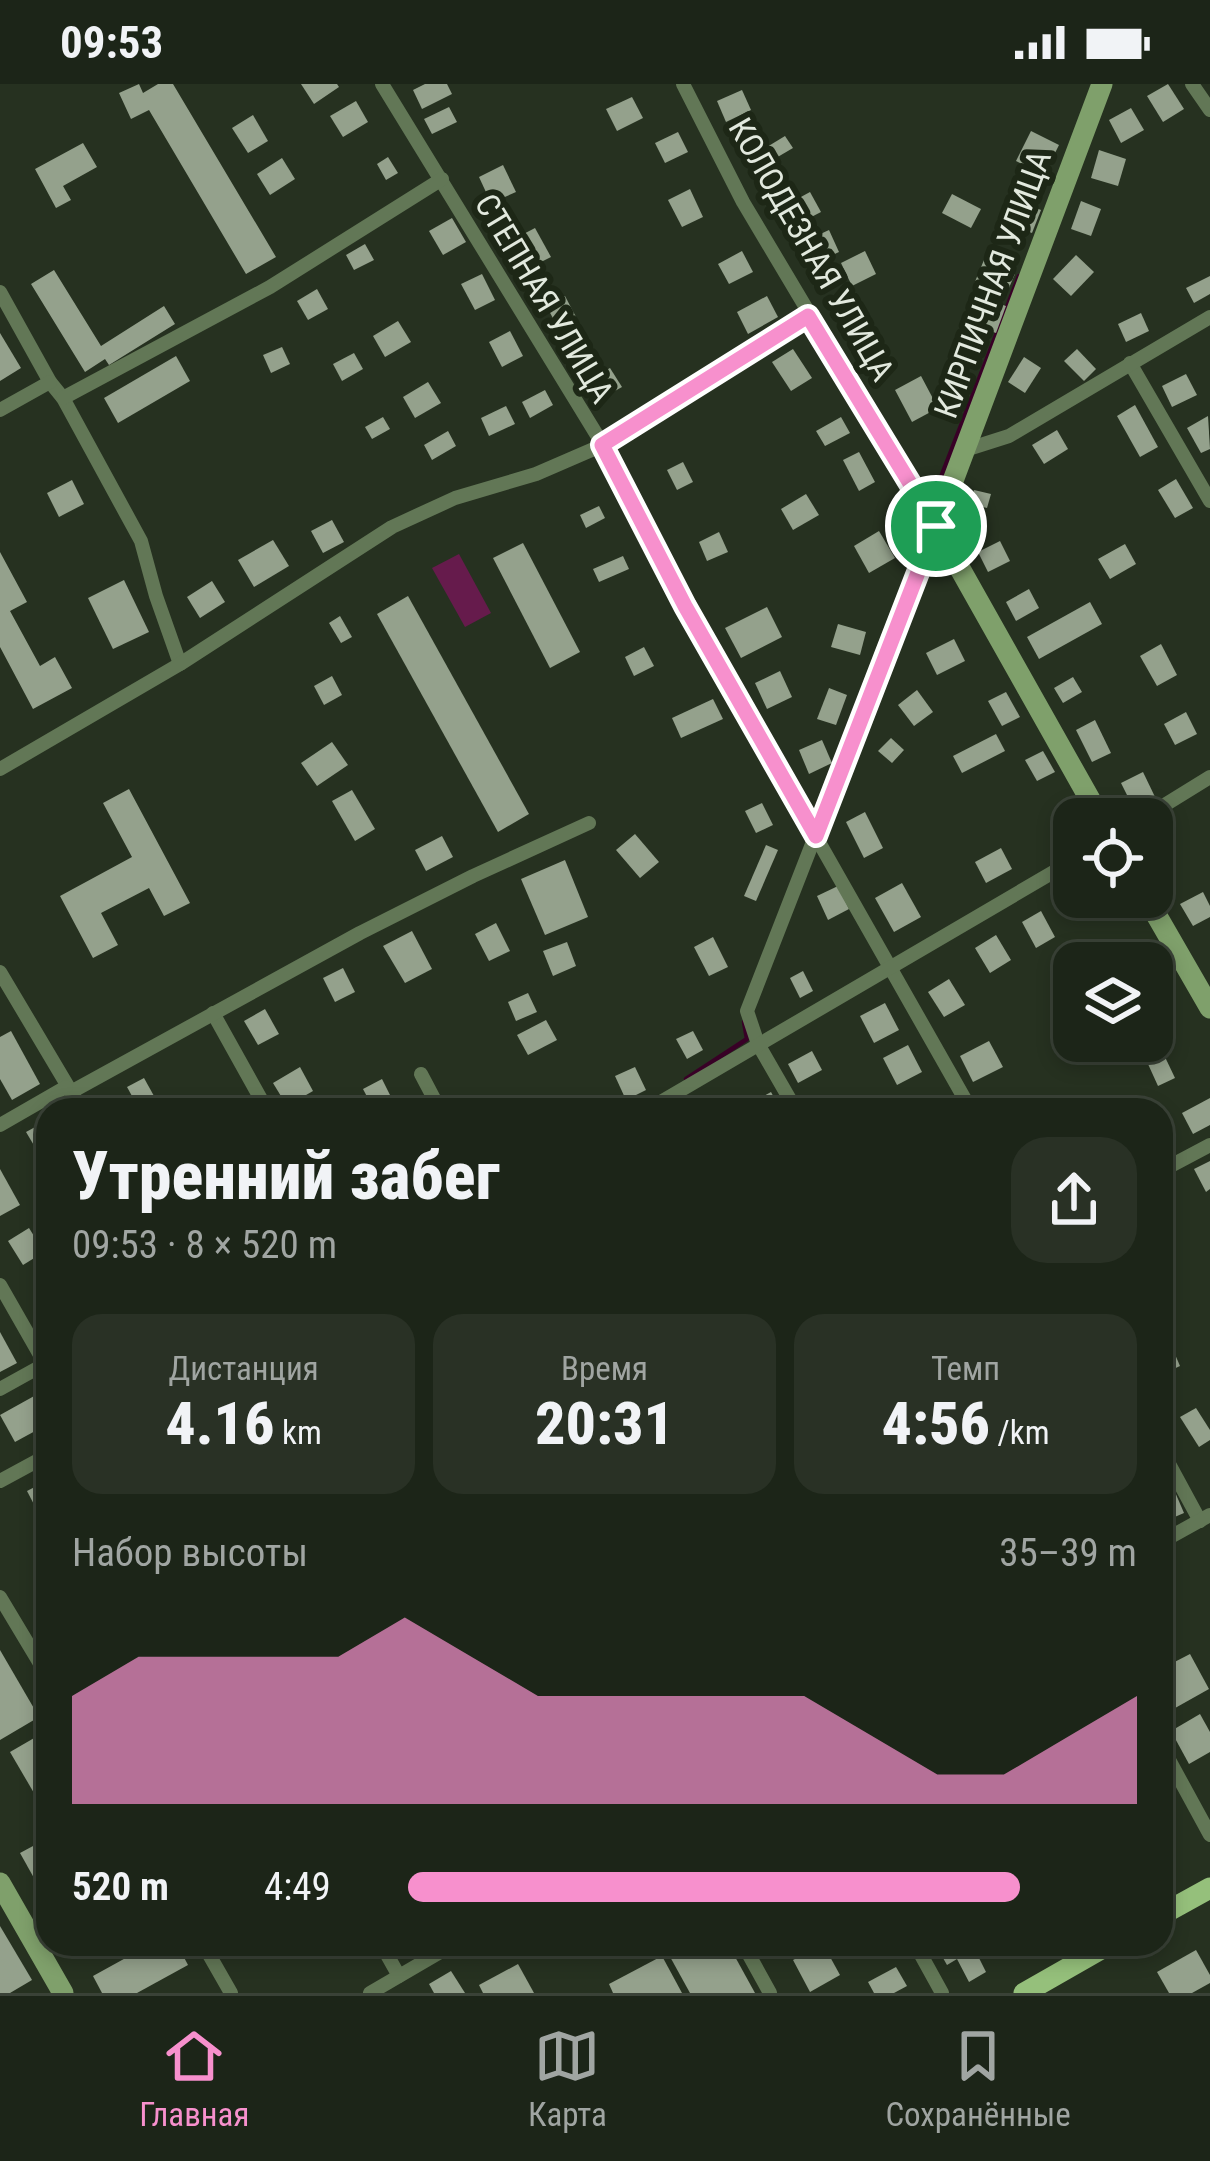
<!DOCTYPE html>
<html lang="ru">
<head>
<meta charset="utf-8">
<style>
	:root { --surface:#1c2518; --page:#293125; --text:#f1f3f6; --muted:#a0a5a2; --line:#3a4237; --accent:#f790cd }
	body { margin:0; font-family:"Roboto Condensed",sans-serif; background:var(--page); color:var(--text); height:100vh; display:flex; flex-direction:column; font-size:45px; white-space:nowrap }
	* { box-sizing:border-box; margin:0 }
	p { font-size:39px; color:var(--muted) }
	.icon { flex:none; width:66px; height:66px; fill:none; stroke:currentColor; stroke-width:2; stroke-linecap:round; stroke-linejoin:round }
	.map { position:relative; flex:1; overflow:hidden }
	.sheet { position:absolute; left:36px; top:1014px; width:1137px; height:858px; display:flex; flex-direction:column; background:var(--surface); border-radius:36px; box-shadow:0 6px 18px #0003,0 0 0 3px var(--line) }
	.sheet>* { flex:none }
	.buttons { position:absolute; left:1053px; top:714px; display:grid; gap:24px }
	.buttons a { display:grid; place-items:center; width:120px; height:120px; border-radius:24px; background:var(--surface); box-shadow:0 6px 18px #0003,0 0 0 3px var(--line); font-size:60px }
	.pin { position:absolute; display:grid; place-items:center; width:102px; height:102px; color:#fff; margin:-51px; border:6px solid #fff; border-radius:50%; box-shadow:0 3px 12px #0007 }
	.round { display:grid; place-items:center; flex:none; width:126px; height:126px; border-radius:36px; background:var(--page) }
	.head { display:flex; align-items:center; justify-content:space-between; height:204px; padding:0 36px }
	h1 { font-size:66px; font-weight:800; line-height:90px }
	.figures { display:grid; grid-template-columns:repeat(3,1fr); gap:18px; height:204px; padding:12px 36px }
	.figures div { display:grid; align-content:center; border-radius:30px; background:var(--page); text-align:center }
	.figures b { font-size:60px; font-weight:800 }
	.figures small { font-size:33px; font-weight:400 }
	.figures p { font-size:33px }
	.chart { height:336px; padding:24px 36px }
	.chart p { display:flex; justify-content:space-between }
	.chart svg { width:100%; height:216px; margin-top:12px; fill:var(--accent); opacity:.7 }
	ul { padding:0 36px; list-style:none; font-size:39px }
	li { display:grid; grid-template-columns:192px 144px 1fr; align-items:center; height:90px }
	li i { height:30px; border-radius:15px; background:var(--accent) }
	.status { display:flex; justify-content:space-between; align-items:center; height:84px; padding:0 60px; background:var(--surface); direction:ltr }
	.status svg { height:33px; fill:currentColor }
	.menu { display:flex; justify-content:space-around; align-items:center; height:168px; border-top:3px solid var(--line); background:var(--surface); font-size:33px; color:var(--muted) }
	.menu a { display:grid; justify-items:center; gap:6px }
	.menu .selected { color:var(--accent) }
	.map>svg:first-child { display:block }
	.green { fill:#661b4c }
	.lines { fill:none; stroke-linecap:round; stroke-linejoin:round }
	.stream { stroke:#380026; stroke-width:4.5 }
	.building { fill:#94a18c }
	.street { stroke:#627756; stroke-width:14 }
	.secondary { stroke:#7fa06b; stroke-width:21 }
	.primary { stroke:#95c07b; stroke-width:21 }
	.route-casing { stroke:#fff; stroke-width:24 }
	.route { stroke:#f790cd; stroke-width:15 }
	.labels { text-anchor:middle; stroke-width:12; stroke-linejoin:round; paint-order:stroke }
	.street-label { font-size:33px; fill:#e2e9de; stroke:#1d2716 }
</style>
</head>
<body>
<div class="status"><b>09:53</b><svg viewBox="0 0 49 12"><path d="M0 12V9h3v3zM5 12V6h3v6zM10 12V3h3v9zM15 12V0h3v12zM26 1h20v11H26zM47 4h2v5h-2z"/></svg></div>
<div class="map">
<svg width="1210" height="1909" viewBox="0 0 1210 1909">
	<rect width="100%" height="100%" fill="#263120"/>
	<path class="green" d="M459 470 491 529 465 543 432 484Z"/>
	<g class="lines">
		<g class="stream">
			<path d="M936 406 1019 192"/>
			<path d="M883 559 922 458 924 439"/>
			<path d="M686 995 747 955 744 938"/>
		</g>
	</g>
	<g class="building">
		<path d="M139 0 143 9 158 0H173L276 173 246 190 149 26 131 35 119 9Z"/>
		<path d="M301 0H337L339 3 314 20Z"/>
		<path d="M425 0H447L452 10 422 25 413 6Z"/>
		<path d="M1168 0 1184 25 1163 38 1147 12Z"/>
		<path d="M742 6 751 26 726 38 717 17Z"/>
		<path d="M632 13 643 34 617 47 606 25Z"/>
		<path d="M356 17 368 38 343 53 330 32Z"/>
		<path d="M449 23 457 38 432 50 424 35Z"/>
		<path d="M1131 24 1144 46 1121 59 1109 36Z"/>
		<path d="M253 31 268 57 248 69 232 44Z"/>
		<path d="M1031 47 1059 61 1044 91 1016 77Z"/>
		<path d="M678 48 688 68 665 79 655 59Z"/>
		<path d="M785 52 793 64 764 81 757 69Z"/>
		<path d="M83 59 97 83 63 102 71 116 56 124 35 85Z"/>
		<path d="M1099 66 1126 75 1118 102 1091 94Z"/>
		<path d="M388 73 398 89 386 96 377 80Z"/>
		<path d="M282 74 295 95 270 111 257 90Z"/>
		<path d="M503 81 516 108 491 119 479 93Z"/>
		<path d="M690 105 703 133 682 143 668 116Z"/>
		<path d="M810 108 821 128 788 145 777 126Z"/>
		<path d="M952 110 981 125 971 144 942 129Z"/>
		<path d="M1009 113 1041 126 1032 149 999 136Z"/>
		<path d="M1081 117 1101 125 1091 152 1071 145Z"/>
		<path d="M452 134 466 158 443 171 429 147Z"/>
		<path d="M535 144 551 173 527 185 512 156Z"/>
		<path d="M829 146 839 168 813 180 803 158Z"/>
		<path d="M365 160 374 176 354 186 346 171Z"/>
		<path d="M742 167 753 188 729 200 718 180Z"/>
		<path d="M865 167 876 190 852 202 841 179Z"/>
		<path d="M1076 171 1094 188 1071 212 1053 195Z"/>
		<path d="M984 176 1015 190 1005 213 974 200Z"/>
		<path d="M54 186 101 262 164 222 175 240 109 281 105 275 85 288 31 200Z"/>
		<path d="M482 190 495 216 475 226 461 200Z"/>
		<path d="M1210 192V210L1194 219 1186 204Z"/>
		<path d="M317 205 328 225 308 236 297 217Z"/>
		<path d="M973 211 1006 222 996 249 964 238Z"/>
		<path d="M565 212 576 233 557 242 546 221Z"/>
		<path d="M767 212 778 233 748 250 737 228Z"/>
		<path d="M862 220 873 244 858 252 846 228Z"/>
		<path d="M1141 229 1149 247 1126 258 1118 240Z"/>
		<path d="M398 237 411 258 385 273 373 252Z"/>
		<path d="M510 247 523 272 502 283 489 258Z"/>
		<path d="M0 249 21 284 0 297Z"/>
		<path d="M282 263 290 280 271 289 263 271Z"/>
		<path d="M793 265 812 294 791 307 772 278Z"/>
		<path d="M1077 265 1096 285 1084 297 1064 277Z"/>
		<path d="M354 269 363 285 342 297 333 280Z"/>
		<path d="M176 272 190 297 118 339 104 314Z"/>
		<path d="M1024 273 1041 284 1025 309 1008 298Z"/>
		<path d="M610 284 622 303 599 316 588 296Z"/>
		<path d="M1186 290 1197 311 1172 323 1162 302Z"/>
		<path d="M921 292 938 324 912 338 895 306Z"/>
		<path d="M428 298 441 319 415 334 403 313Z"/>
		<path d="M545 306 553 321 530 334 522 318Z"/>
		<path d="M1135 321 1158 363 1140 373 1117 332Z"/>
		<path d="M506 322 515 340 489 352 481 334Z"/>
		<path d="M1208 332 1210 365 1201 369 1187 344Z"/>
		<path d="M383 333 390 345 372 355 365 343Z"/>
		<path d="M841 333 850 349 825 362 816 347Z"/>
		<path d="M1057 346 1068 365 1044 380 1032 361Z"/>
		<path d="M448 347 456 362 432 376 424 361Z"/>
		<path d="M859 368 875 398 859 407 843 376Z"/>
		<path d="M683 378 693 398 677 406 667 386Z"/>
		<path d="M1176 395 1193 424 1175 434 1158 406Z"/>
		<path d="M72 396 84 420 59 433 47 409Z"/>
		<path d="M974 406 991 410 987 424 970 420Z"/>
		<path d="M806 410 819 431 793 446 781 425Z"/>
		<path d="M599 422 605 434 586 444 580 431Z"/>
		<path d="M332 436 344 458 323 469 311 447Z"/>
		<path d="M879 447 895 474 869 489 854 462Z"/>
		<path d="M719 448 728 468 707 477 699 458Z"/>
		<path d="M273 456 289 482 254 503 238 476Z"/>
		<path d="M1000 457 1010 477 988 488 978 468Z"/>
		<path d="M523 459 580 568 550 584 493 474Z"/>
		<path d="M1125 460 1136 480 1110 495 1098 475Z"/>
		<path d="M0 468 27 518 10 527 40 582 55 573 72 604 33 625 0 563Z"/>
		<path d="M623 472 629 485 599 498 593 485Z"/>
		<path d="M124 496 149 548 113 565 88 514Z"/>
		<path d="M212 497 225 518 200 534 187 513Z"/>
		<path d="M1029 505 1039 524 1016 537 1006 518Z"/>
		<path d="M408 512 529 730 498 748 377 530Z"/>
		<path d="M1090 518 1102 540 1039 575 1027 553Z"/>
		<path d="M767 523 782 553 741 574 725 544Z"/>
		<path d="M340 532 352 553 341 559 329 539Z"/>
		<path d="M838 540 866 548 860 571 831 563Z"/>
		<path d="M954 555 965 577 937 591 926 569Z"/>
		<path d="M1161 560 1177 591 1157 602 1140 572Z"/>
		<path d="M644 563 654 582 634 592 625 573Z"/>
		<path d="M780 587 792 613 767 625 755 599Z"/>
		<path d="M332 592 342 611 324 621 314 602Z"/>
		<path d="M1073 593 1082 608 1063 619 1054 604Z"/>
		<path d="M829 604 847 611 836 641 817 635Z"/>
		<path d="M917 606 933 628 914 642 898 621Z"/>
		<path d="M1006 608 1020 633 1002 642 988 617Z"/>
		<path d="M713 615 723 635 681 654 672 634Z"/>
		<path d="M1186 628 1197 650 1175 661 1164 640Z"/>
		<path d="M1095 636 1111 669 1092 678 1076 646Z"/>
		<path d="M996 650 1005 667 962 689 953 672Z"/>
		<path d="M891 654 904 666 892 679 878 667Z"/>
		<path d="M822 656 832 679 809 690 799 666Z"/>
		<path d="M332 658 348 681 317 702 301 679Z"/>
		<path d="M1043 667 1055 688 1037 697 1025 676Z"/>
		<path d="M1143 688 1156 715 1134 725 1121 699Z"/>
		<path d="M129 705 190 819 164 832 149 804 101 829 118 861 93 874 60 812 132 773 103 719Z"/>
		<path d="M352 706 375 745 355 757 332 717Z"/>
		<path d="M762 719 773 741 756 749 745 727Z"/>
		<path d="M865 728 883 764 864 774 846 738Z"/>
		<path d="M1074 733V763L1065 767 1053 743Z"/>
		<path d="M1159 741 1172 765 1152 776V745Z"/>
		<path d="M635 750 659 778 640 794 616 766Z"/>
		<path d="M442 752 453 773 426 787 415 766Z"/>
		<path d="M766 761 778 766 756 817 744 812Z"/>
		<path d="M1001 764 1012 785 986 799 975 778Z"/>
		<path d="M565 776 588 833 545 851 521 795Z"/>
		<path d="M902 799 921 833 894 848 875 814Z"/>
		<path d="M1074 799V813H1098L1103 823 1084 833 1068 802Z"/>
		<path d="M838 802 849 825 828 836 817 812Z"/>
		<path d="M1203 808 1210 822V833L1193 842 1180 820Z"/>
		<path d="M1041 827 1055 853 1036 864 1022 838Z"/>
		<path d="M496 839 510 867 489 877 475 850Z"/>
		<path d="M412 847 432 885 405 899 383 862Z"/>
		<path d="M996 851 1011 876 990 889 975 864Z"/>
		<path d="M713 853 728 883 709 892 694 863Z"/>
		<path d="M567 858 576 882 553 892 543 867Z"/>
		<path d="M343 884 355 908 335 918 323 894Z"/>
		<path d="M803 887 813 907 800 914 790 894Z"/>
		<path d="M949 895 965 921 944 933 928 908Z"/>
		<path d="M528 909 537 928 516 937 508 918Z"/>
		<path d="M885 919 899 946 874 959 860 932Z"/>
		<path d="M265 925 279 950 258 961 244 937Z"/>
		<path d="M546 936 557 956 528 971 517 951Z"/>
		<path d="M11 947 40 1000 12 1016 0 995V953Z"/>
		<path d="M693 947 703 966 687 975 676 955Z"/>
		<path d="M989 957 1003 983 973 998 960 972Z"/>
		<path d="M908 961 922 988 897 1001 883 974Z"/>
		<path d="M812 967 822 986 798 999 788 980Z"/>
		<path d="M1165 973 1175 994 1158 1002 1148 980Z"/>
		<path d="M300 983 313 1007 287 1022 273 999Z"/>
		<path d="M635 983 646 1006 626 1016 615 992Z"/>
		<path d="M144 994 154 1012 137 1021 127 1003Z"/>
		<path d="M382 995 394 1019 374 1026 363 1005Z"/>
		<path d="M771 1008 779 1023 774 1026H739Z"/>
		<path d="M1210 1014V1041L1193 1050 1182 1029Z"/>
		<path d="M48 1036V1085L26 1048Z"/>
		<path d="M1210 1077V1105L1206 1108 1194 1085Z"/>
		<path d="M0 1085 20 1121 0 1132Z"/>
		<path d="M29 1144 44 1168 23 1181 8 1157Z"/>
		<path d="M0 1248 17 1279 0 1288Z"/>
		<path d="M1174 1268 1180 1282 1161 1291V1274Z"/>
		<path d="M36 1311 48 1333V1340L15 1358 0 1331Z"/>
		<path d="M1196 1324 1210 1346V1356L1199 1363 1180 1333Z"/>
		<path d="M48 1396V1425L39 1430 27 1407Z"/>
		<path d="M1172 1401 1184 1429 1163 1438 1161 1406Z"/>
		<path d="M0 1566 39 1633 0 1656Z"/>
		<path d="M1190 1570 1209 1605 1168 1628 1161 1615V1585Z"/>
		<path d="M1200 1630 1210 1648V1668L1189 1680 1171 1647Z"/>
		<path d="M48 1646V1733L10 1668Z"/>
		<path d="M48 1754V1819L20 1769Z"/>
		<path d="M0 1842 32 1896 10 1909H0Z"/>
		<path d="M151 1860H177L188 1881 137 1909H102L93 1892Z"/>
		<path d="M663 1860H728L755 1909H690Z"/>
		<path d="M823 1860 840 1891 810 1908 793 1876Z"/>
		<path d="M953 1860H972L986 1888 969 1898 957 1875 947 1881 939 1867Z"/>
		<path d="M1196 1866 1210 1891V1899L1192 1909H1169L1157 1888Z"/>
		<path d="M662 1872 682 1909H613L609 1900Z"/>
		<path d="M518 1880 534 1909H483L479 1901Z"/>
		<path d="M896 1883 907 1902 894 1909H874L868 1898Z"/>
		<path d="M451 1887 465 1909H434L429 1900Z"/>
	</g>
	<g class="lines">
		<g class="street">
			<path d="M382 0 603 361 685 522 971 1026"/>
			<path d="M683 0 743 118 936 442 747 927 758 960 796 1026"/>
			<path d="M1192 0 1210 26"/>
			<path d="M0 208 50 298 63 314 141 457 156 512 180 580"/>
			<path d="M1130 279 1210 417"/>
			<path d="M63 314 270 203 442 95"/>
			<path d="M0 326 50 298"/>
			<path d="M965 366 1009 352 1210 233"/>
			<path d="M0 685 180 580 392 443 455 414 536 390 603 361 809 232"/>
			<path d="M1142 735 1210 693"/>
			<path d="M0 888 82 1026"/>
			<path d="M213 929 267 1026"/>
			<path d="M421 990 440 1026"/>
			<path d="M71 1008 360 849 473 792 589 739"/>
			<path d="M647 1026 1074 776"/>
			<path d="M0 1041 66 1003"/>
			<path d="M1161 1087 1210 1061"/>
			<path d="M0 1201 48 1285"/>
			<path d="M0 1305 45 1280"/>
			<path d="M1161 1365 1200 1437"/>
			<path d="M0 1397 48 1371"/>
			<path d="M1161 1458 1210 1431"/>
			<path d="M0 1513 48 1593"/>
			<path d="M1161 1661 1210 1751"/>
			<path d="M203 1860 231 1909"/>
			<path d="M381 1860 399 1892"/>
			<path d="M743 1860 770 1909"/>
			<path d="M915 1860 942 1909"/>
			<path d="M370 1909 454 1860"/>
		</g>
		<g class="secondary">
			<path d="M1101 735 936 442 1102 0"/>
			<path d="M1146 813 1210 924"/>
			<path d="M0 1799 63 1909"/>
		</g>
		<g class="primary">
			<path d="M1161 1831 1210 1804"/>
			<path d="M1024 1909 1110 1860"/>
		</g>
	</g>
	<g class="lines">
		<defs>
			<path id="route" d="M808 232 936 442 816 752 685 522 602 361Z"/>
		</defs>
		<use href="#route" class="route-casing"/>
		<use href="#route" class="route"/>
	</g>
	<g class="labels">
		<g class="street-label">
			<text transform="translate(812 165) rotate(60)" y="12">КОЛОДЕЗНАЯ УЛИЦА</text>
			<text transform="translate(992 200) rotate(-70)" y="12">КИРПИЧНАЯ УЛИЦА</text>
			<text transform="translate(545 214) rotate(59)" y="12">СТЕПНАЯ УЛИЦА</text>
		</g>
	</g>
</svg>
<div class="buttons">
<a><svg class="icon" aria-label="locate" viewBox="0 0 24 24"><circle cx="12" cy="12" r="6"/><path d="M12 2v4M12 18v4M2 12h4M18 12h4"/></svg></a>
<a><svg class="icon" aria-label="layers" viewBox="0 0 24 24"><path d="M12 4l9 5-9 5-9-5zM3 14l9 5 9-5"/></svg></a>
</div>
<div class="pin" style="left:936px;top:442px;background:#1e9e55"><svg class="icon" aria-label="arrive" viewBox="0 0 24 24"><path d="M6 21V4h12l-3 4 3 4H6"/></svg></div>
<section class="sheet">
<div class="head"><div><h1>Утренний забег</h1><p>09:53 · 8 × 520 m</p></div><a class="round"><svg class="icon" aria-label="share" viewBox="0 0 24 24"><path d="M12 15V3M7 8l5-5 5 5M5 13v7h14v-7"/></svg></a></div>
<div class="figures">
<div><p>Дистанция</p><b>4.16<small> km</small></b></div>
<div><p>Время</p><b>20:31</b></div>
<div><p>Темп</p><b>4:56<small> /km</small></b></div>
</div>
<div class="chart"><p><span>Набор высоты</span>35–39 m</p>
<svg viewBox="0 0 160 44" preserveAspectRatio="none"><path d="M0 44V22L10 14L20 14L30 14L40 14L50 6L60 14L70 22L80 22L90 22L100 22L110 22L120 30L130 38L140 38L150 30L160 22V44z"/></svg>
</div>
<ul>
<li><b>520 m</b>4:49<i style="width:84%"></i></li>
</ul>
</section>
</div>
<nav class="menu">
<a class="selected"><svg class="icon" aria-label="home" viewBox="0 0 24 24"><path d="M3 11l9-7 9 7M6 9v11h12V9"/></svg>Главная</a>
<a><svg class="icon" aria-label="map" viewBox="0 0 24 24"><path d="M3 6l6-2 6 2 6-2v14l-6 2-6-2-6 2zM9 4v14M15 6v14"/></svg>Карта</a>
<a><svg class="icon" aria-label="saved" viewBox="0 0 24 24"><path d="M7 4h10v16l-5-4-5 4z"/></svg>Сохранённые</a>
</nav>
</body>
</html>
